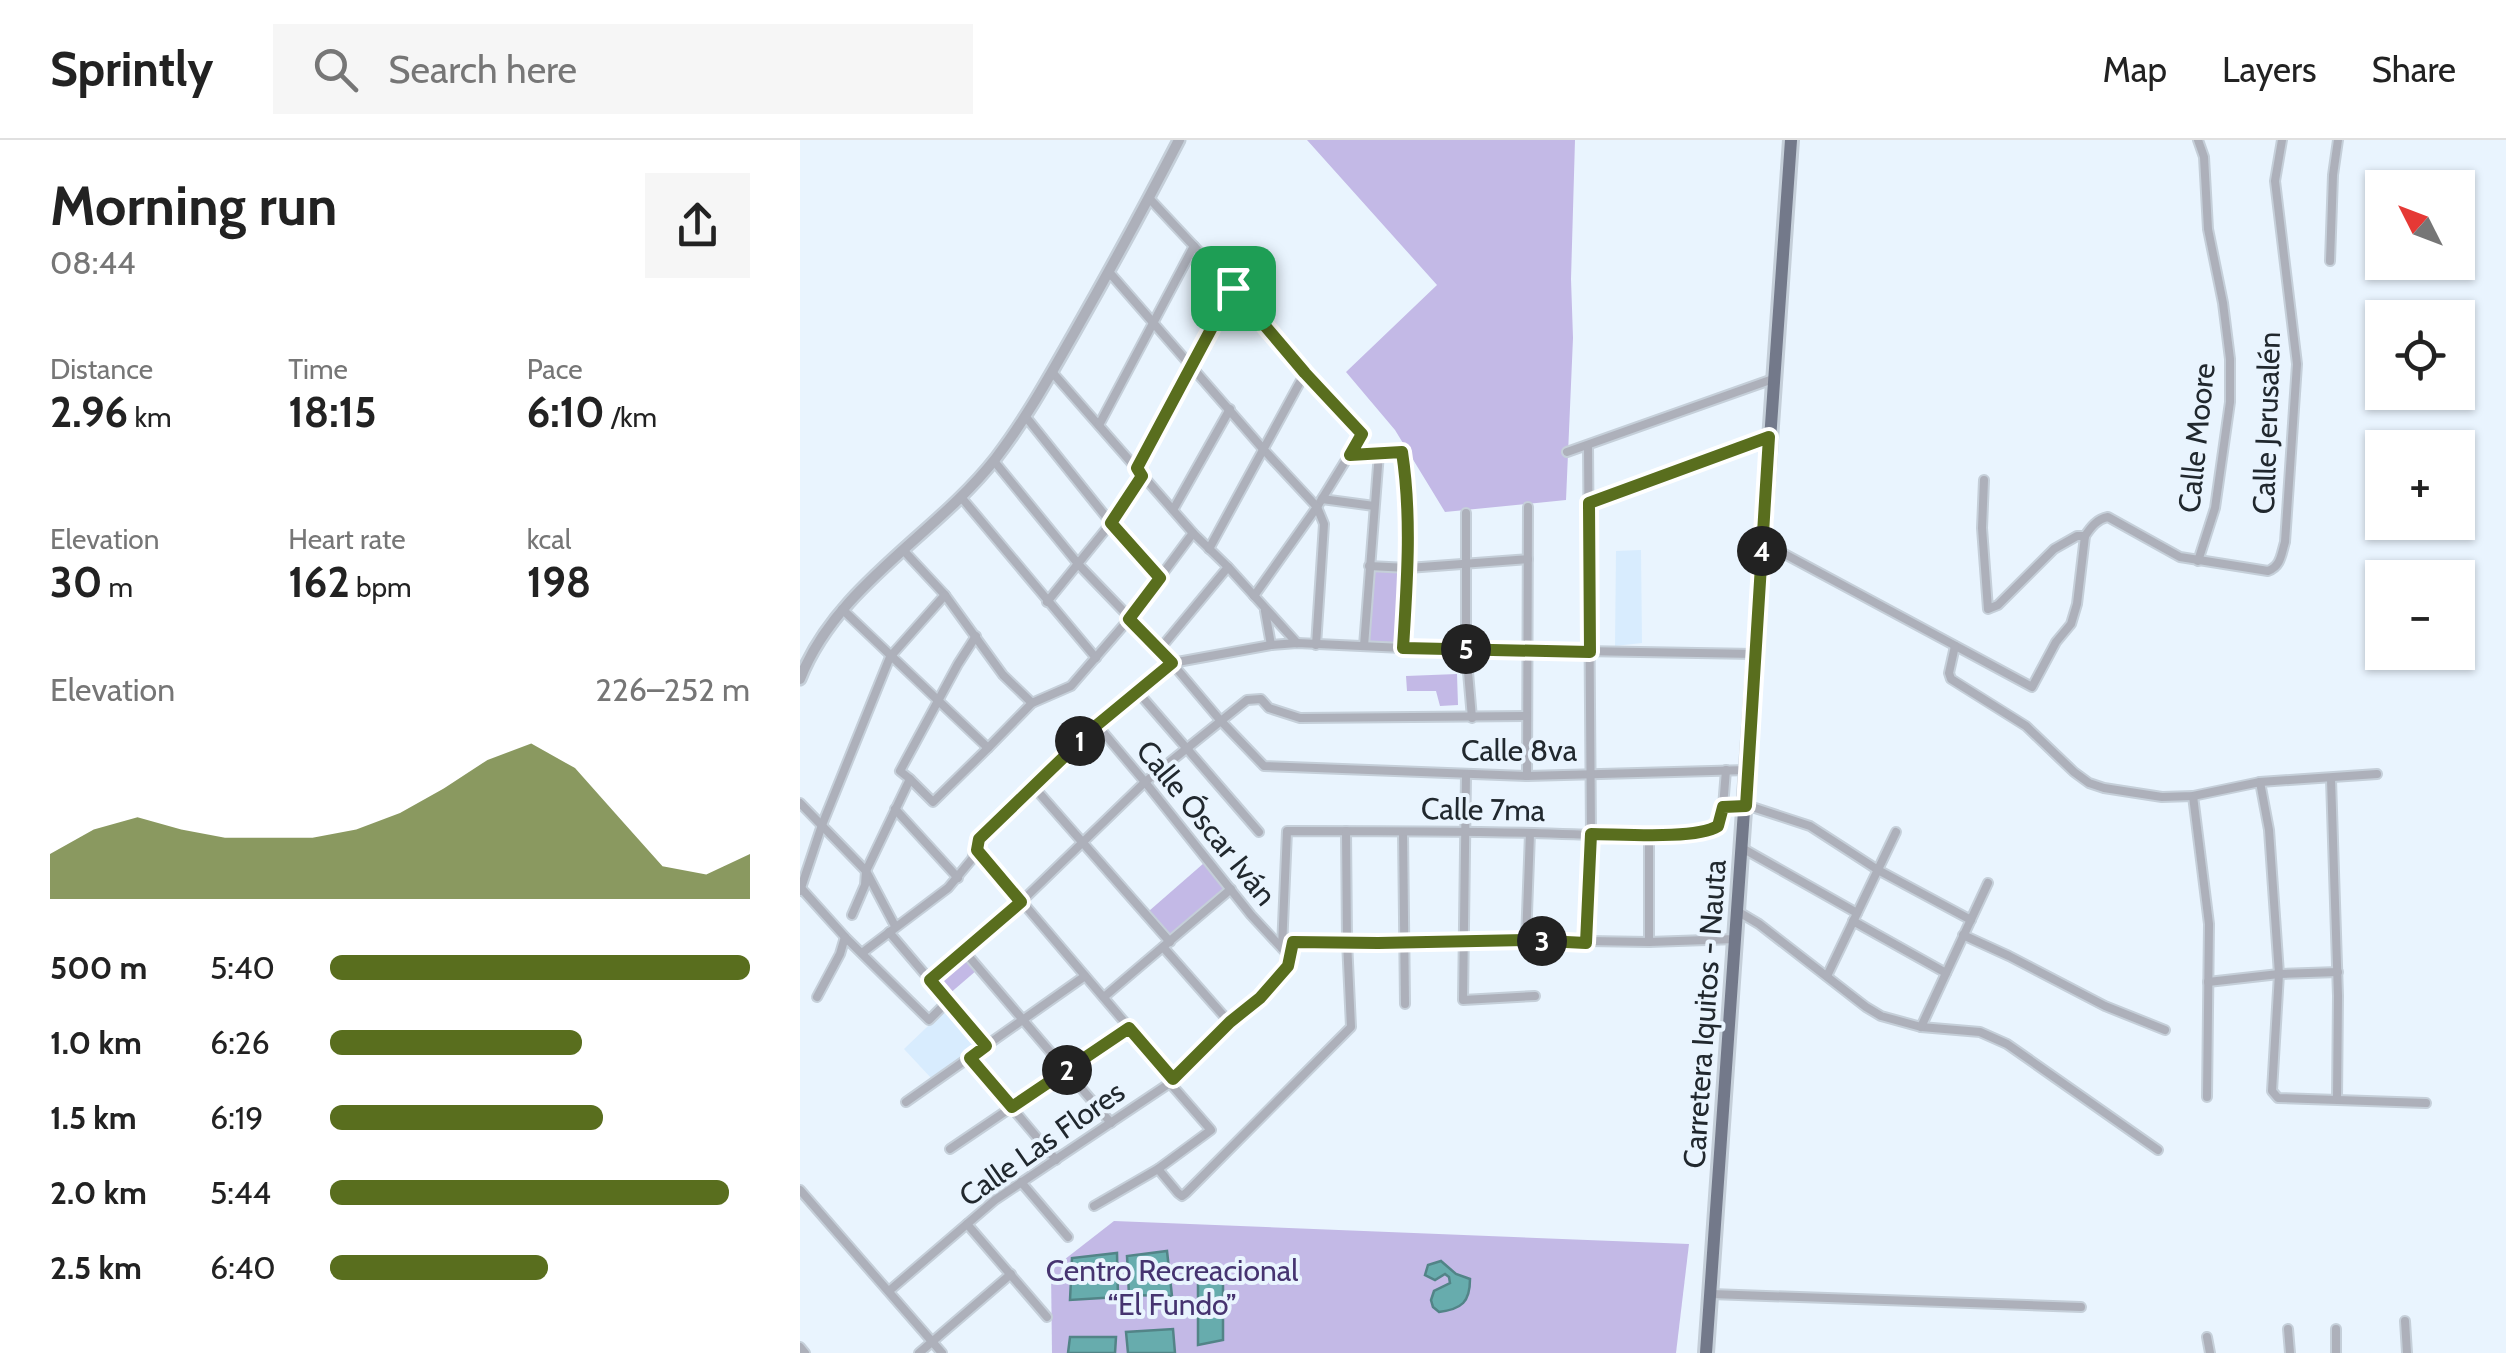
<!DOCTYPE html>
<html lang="en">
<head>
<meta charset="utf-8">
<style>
	:root { --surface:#fff; --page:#f6f6f6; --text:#222; --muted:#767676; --line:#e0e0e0; --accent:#596e1e }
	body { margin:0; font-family:Cabin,sans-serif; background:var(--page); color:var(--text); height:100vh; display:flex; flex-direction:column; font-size:38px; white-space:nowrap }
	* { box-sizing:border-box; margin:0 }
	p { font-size:32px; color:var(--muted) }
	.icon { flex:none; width:55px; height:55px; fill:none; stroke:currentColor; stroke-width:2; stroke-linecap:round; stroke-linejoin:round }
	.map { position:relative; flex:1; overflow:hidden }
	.panel { display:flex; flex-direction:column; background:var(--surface); width:800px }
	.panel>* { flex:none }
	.needle { width:65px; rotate:312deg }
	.buttons { position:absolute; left:1565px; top:30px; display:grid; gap:20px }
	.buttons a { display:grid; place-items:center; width:110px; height:110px; border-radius:0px; background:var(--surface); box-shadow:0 2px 8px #0004; font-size:50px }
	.pin { position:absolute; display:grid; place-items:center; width:85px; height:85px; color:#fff; margin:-42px; border-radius:20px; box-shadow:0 5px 15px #0006 }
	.km { position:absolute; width:50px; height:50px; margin:-25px; border-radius:50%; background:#222; color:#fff; font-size:28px; line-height:50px; text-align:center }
	.round { display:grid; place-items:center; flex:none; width:105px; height:105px; border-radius:0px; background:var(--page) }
	.overview { display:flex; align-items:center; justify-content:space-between; height:170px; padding:0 50px }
	h1 { font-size:55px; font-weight:700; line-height:75px }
	.metrics { display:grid; grid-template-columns:repeat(3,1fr); gap:15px; height:170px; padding:10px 50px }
	.metrics div { display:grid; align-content:center }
	.metrics b { font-size:42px; font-weight:700 }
	.metrics small { font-size:28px; font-weight:400 }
	.metrics p { font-size:28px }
	.chart { height:280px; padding:20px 50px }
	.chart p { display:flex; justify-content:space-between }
	.chart svg { width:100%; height:180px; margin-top:10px; fill:var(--accent); opacity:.7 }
	ul { padding:0 50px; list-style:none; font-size:32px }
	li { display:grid; grid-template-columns:160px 120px 1fr; align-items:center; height:75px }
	li i { height:25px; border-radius:12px; background:var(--accent) }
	header { display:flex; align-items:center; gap:60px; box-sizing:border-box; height:140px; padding:0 50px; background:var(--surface); border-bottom:2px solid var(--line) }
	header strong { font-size:48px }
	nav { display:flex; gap:55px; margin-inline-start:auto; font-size:35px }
	.search { width:700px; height:90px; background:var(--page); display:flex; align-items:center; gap:25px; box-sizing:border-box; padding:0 35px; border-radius:0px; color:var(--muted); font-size:38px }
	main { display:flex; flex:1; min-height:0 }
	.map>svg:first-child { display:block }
	.built { fill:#d8ecfe }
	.green { fill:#c3b9e6 }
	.water { fill:#67acad; stroke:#528487; stroke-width:2.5 }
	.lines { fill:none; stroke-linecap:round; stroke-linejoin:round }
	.minor-casing { stroke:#c5cfd9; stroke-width:12 }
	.tertiary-casing { stroke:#c5cfd9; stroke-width:15 }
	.primary-casing { stroke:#c5cfd9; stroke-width:18 }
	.minor { stroke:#adb0ba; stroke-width:8 }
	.tertiary { stroke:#adb0ba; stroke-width:10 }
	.primary { stroke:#73798a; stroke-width:12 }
	.route-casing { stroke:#fff; stroke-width:20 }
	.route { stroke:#596e1e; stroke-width:12 }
	.labels { text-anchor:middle; stroke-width:8; stroke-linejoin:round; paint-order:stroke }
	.street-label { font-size:30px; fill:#21282e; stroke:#e9f4fe }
	.park-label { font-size:30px; fill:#463470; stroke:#e9f4fe }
</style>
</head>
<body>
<header>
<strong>Sprintly</strong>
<div class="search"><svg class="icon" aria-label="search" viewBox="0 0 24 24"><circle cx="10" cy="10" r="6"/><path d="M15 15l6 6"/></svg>Search here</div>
<nav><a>Map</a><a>Layers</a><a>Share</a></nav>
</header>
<main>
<section class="panel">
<div class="overview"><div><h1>Morning run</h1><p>08:44</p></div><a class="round"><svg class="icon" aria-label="share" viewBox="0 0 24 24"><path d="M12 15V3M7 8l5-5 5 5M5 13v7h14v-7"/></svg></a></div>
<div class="metrics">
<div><p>Distance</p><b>2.96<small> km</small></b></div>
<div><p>Time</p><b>18:15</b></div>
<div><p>Pace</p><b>6:10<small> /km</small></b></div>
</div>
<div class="metrics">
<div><p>Elevation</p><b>30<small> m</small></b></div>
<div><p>Heart rate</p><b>162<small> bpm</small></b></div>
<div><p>kcal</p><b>198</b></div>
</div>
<div class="chart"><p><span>Elevation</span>226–252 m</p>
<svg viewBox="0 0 160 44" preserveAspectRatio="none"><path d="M0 44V33L10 27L20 24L30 27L40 29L50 29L60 29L70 27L80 23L90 17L100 10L110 6L120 12L130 24L140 36L150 38L160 33V44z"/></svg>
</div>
<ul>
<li><b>500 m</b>5:40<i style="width:100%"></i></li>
<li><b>1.0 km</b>6:26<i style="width:60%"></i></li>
<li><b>1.5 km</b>6:19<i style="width:65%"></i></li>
<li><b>2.0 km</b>5:44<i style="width:95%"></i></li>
<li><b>2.5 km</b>6:40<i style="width:52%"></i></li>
</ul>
</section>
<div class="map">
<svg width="1706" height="1213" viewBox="0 0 1706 1213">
	<rect width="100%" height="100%" fill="#e9f4fe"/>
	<g class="built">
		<path d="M841 410 842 503 815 506 816 411Z"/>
		<path d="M148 867 180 907 133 940 104 909Z"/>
	</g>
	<g class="green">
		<path d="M507 0H775L771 139 773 198 766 360 645 372 595 290 546 232 637 145Z"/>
		<path d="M607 431 601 509 564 508 569 432Z"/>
		<path d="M657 534 658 565 640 566 636 551H607L606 536Z"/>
		<path d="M404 723 426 749 370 796 349 771Z"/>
		<path d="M165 815 177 830 148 855 135 840Z"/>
		<path d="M314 1081 889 1104 876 1213H252L251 1130Z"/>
	</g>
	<g class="water">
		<path d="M367 1111 372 1156 329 1155 327 1116Z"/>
		<path d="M317 1113 318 1157 270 1160 272 1118Z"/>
		<path d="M641 1121 656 1134 670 1139C670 1162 662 1169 639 1172L633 1167 631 1160 634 1151 650 1143 649 1137 645 1134 635 1140 625 1135 628 1125Z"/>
		<path d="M423 1128V1200L398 1205V1130Z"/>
		<path d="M373 1189 375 1213H328L326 1192Z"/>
		<path d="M270 1197H316L315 1213H268Z"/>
	</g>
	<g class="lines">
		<defs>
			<g id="minor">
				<path d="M1398 0 1404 17 1408 89 1423 163 1430 219V262L1415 368 1398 421"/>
				<path d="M349 58 433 148 505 233 562 294 517 367 454 456"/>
				<path d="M1530 121 1533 35 1538 0"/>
				<path d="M309 132 464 310 517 367 524 384 516 505"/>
				<path d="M252 232 393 393 428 427 497 503"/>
				<path d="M226 277 311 383 360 438"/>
				<path d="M299 285 394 106"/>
				<path d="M767 312 973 239"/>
				<path d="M550 315 602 312C612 377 607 443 603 508"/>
				<path d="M194 321 279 425 360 509 420 580 464 626 727 636 948 630"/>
				<path d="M337 329 433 148"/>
				<path d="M1184 340 1182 388 1188 469 1198 465 1254 409 1277 396H1285"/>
				<path d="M161 357 296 518"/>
				<path d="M522 359 574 366"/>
				<path d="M789 363 969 297"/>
				<path d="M373 370 430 269"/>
				<path d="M666 373V509L672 578"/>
				<path d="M409 409 505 233"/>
				<path d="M962 409 979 411 1232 547 1256 502 1271 484 1277 464 1285 396C1291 387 1297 379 1308 377L1380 417 1468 431C1481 426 1481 415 1485 402L1497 224 1475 41 1482 0"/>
				<path d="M104 411 145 455 203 535 232 563"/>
				<path d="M569 426 608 428 728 419"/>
				<path d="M247 462 311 383 342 335"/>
				<path d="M42 469 188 608 232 563 271 546 329 479 393 393"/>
				<path d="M465 471 471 505"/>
				<path d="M564 506 579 313"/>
				<path d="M1155 506 1149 533 1151 539 1226 586 1274 632 1289 643 1304 648 1362 657 1393 656 1460 642 1577 634"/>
				<path d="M360 509 428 427"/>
				<path d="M337 551 459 692"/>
				<path d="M297 585 345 642 451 775 490 817"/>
				<path d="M666 635 663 860 735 856"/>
				<path d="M727 636 728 367"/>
				<path d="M110 639 133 662 188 608"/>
				<path d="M1531 639 1538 856 1537 959"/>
				<path d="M1460 642 1469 690 1479 834 1472 951 1478 958 1626 963"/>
				<path d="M233 646 370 802"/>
				<path d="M1393 656 1409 784 1407 957"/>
				<path d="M0 663 66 731 95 786"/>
				<path d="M923 667 946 665 1010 686 1078 730 1171 780"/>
				<path d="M95 669 158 738"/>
				<path d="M603 692 605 864"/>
				<path d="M942 708 1057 773"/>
				<path d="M177 709 373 939"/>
				<path d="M0 747 45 797 129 880 148 861"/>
				<path d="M0 751 22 685 90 517 145 455"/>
				<path d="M937 771 959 784 1066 867 1081 876 1121 887 1180 892 1207 904 1358 1010"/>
				<path d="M52 775 65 745 66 731 110 639 100 631 158 524 176 496"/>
				<path d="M1053 781 1146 833"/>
				<path d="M89 792 186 906"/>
				<path d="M1163 795 1209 816 1305 866 1365 890"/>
				<path d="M726 800 730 693"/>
				<path d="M849 802V694"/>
				<path d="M785 803 791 694 788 306"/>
				<path d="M363 807 430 883"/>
				<path d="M482 808 487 691C569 691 651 691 734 693 768 694 893 701 918 686L923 667 926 630"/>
				<path d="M165 812 311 983"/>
				<path d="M62 813 148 748 172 719 179 699 297 585 372 523 471 505 497 503 603 508 955 514"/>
				<path d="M1027 836 1096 692"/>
				<path d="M130 840 221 762 345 642 447 560 461 559 469 568 500 578 727 576"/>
				<path d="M1408 842 1479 834 1538 832"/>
				<path d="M17 857 40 814 45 797"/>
				<path d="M304 857 431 749"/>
				<path d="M1121 887 1188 743"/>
				<path d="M170 918 256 1020"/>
				<path d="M106 962 285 836"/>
				<path d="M150 1009 329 888"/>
				<path d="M358 1029 378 1053 382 1056 386 1053 551 887 547 801 546 691"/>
				<path d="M221 1042 268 1097"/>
				<path d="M0 1050 142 1213"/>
				<path d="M294 1066 358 1029 411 990 370 943"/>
				<path d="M167 1084 247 1177"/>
				<path d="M89 1151 195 1060 370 943 430 883 460 858 488 825 493 802 578 803 726 800 849 802 936 799"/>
				<path d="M911 1154 1281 1167"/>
				<path d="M1605 1181 1607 1213"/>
				<path d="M1488 1189 1490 1213"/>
				<path d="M1536 1189V1213"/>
				<path d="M1407 1197 1410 1213"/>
				<path d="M0 1207 5 1213"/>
				<path d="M119 1213 211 1134"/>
			</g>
			<path id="tertiary" d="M0 539C37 445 136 395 196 318 226 279 249 237 273 195 310 130 345 66 379 0"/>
			<path id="primary" d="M906 1213 991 0"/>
		</defs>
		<use href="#minor" class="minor-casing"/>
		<use href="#tertiary" class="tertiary-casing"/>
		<use href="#primary" class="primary-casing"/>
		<use href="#minor" class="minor"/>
		<use href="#tertiary" class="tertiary"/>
		<use href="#primary" class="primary"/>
	</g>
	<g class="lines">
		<defs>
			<path id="route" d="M433 148 505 233 562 294 550 315 602 312C612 377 607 443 603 508L790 512 789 363 969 297 946 666 923 667 918 686C895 700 820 694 791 694L786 803 726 800 578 803 493 802 488 826 460 858 430 882 373 939 329 888 212 967 170 918 186 906 130 840 221 762 177 710 179 699 297 585 372 523 329 479 360 438 311 383 342 336 337 328Z"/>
		</defs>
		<use href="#route" class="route-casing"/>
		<use href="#route" class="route"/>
	</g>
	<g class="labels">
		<g class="street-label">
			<text transform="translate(1467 283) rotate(-88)" y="10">Calle Jerusalén</text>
			<text transform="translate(1397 298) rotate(-84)" y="10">Calle Moore</text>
			<text x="719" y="621">Calle 8va</text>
			<text transform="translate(683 670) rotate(1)" y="10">Calle 7ma</text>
			<text transform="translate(406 683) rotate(51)" y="10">Calle Óscar Iván</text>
			<text transform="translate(905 874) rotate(-86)" y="10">Carretera Iquitos - Nauta</text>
			<text transform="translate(242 1004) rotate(-35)" y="10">Calle Las Flores</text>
		</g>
		<g class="park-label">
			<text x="372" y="1141">Centro Recreacional<tspan x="372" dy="34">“El Fundo”</tspan></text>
		</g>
	</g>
</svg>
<div class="buttons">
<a><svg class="needle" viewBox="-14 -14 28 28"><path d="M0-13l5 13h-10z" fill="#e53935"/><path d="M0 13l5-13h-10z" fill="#767676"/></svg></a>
<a><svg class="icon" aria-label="locate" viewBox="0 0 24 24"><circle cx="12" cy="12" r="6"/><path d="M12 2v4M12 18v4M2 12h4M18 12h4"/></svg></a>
<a>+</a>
<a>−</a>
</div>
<div class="pin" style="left:433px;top:148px;background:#1e9e55"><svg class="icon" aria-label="arrive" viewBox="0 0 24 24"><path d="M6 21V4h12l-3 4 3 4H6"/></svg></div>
<b class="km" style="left:280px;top:601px">1</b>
<b class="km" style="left:267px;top:930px">2</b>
<b class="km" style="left:742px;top:801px">3</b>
<b class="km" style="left:962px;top:411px">4</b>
<b class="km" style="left:666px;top:509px">5</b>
</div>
</main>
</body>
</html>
